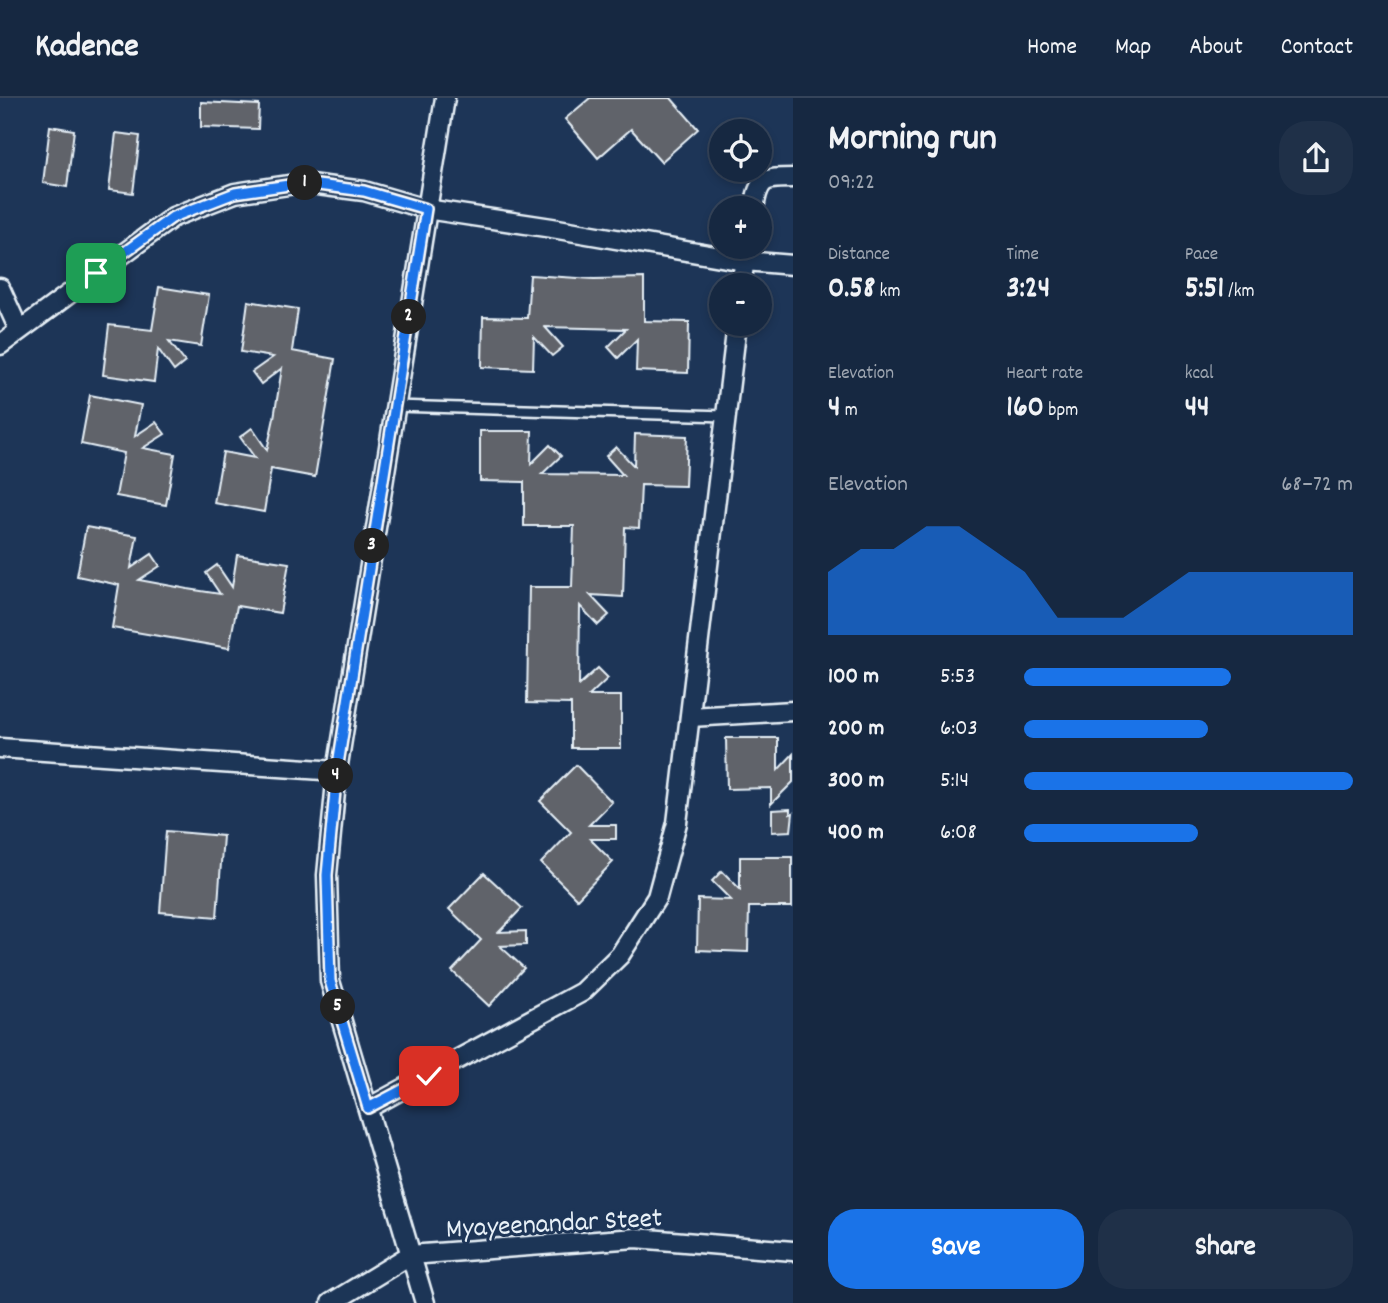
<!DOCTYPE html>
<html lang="en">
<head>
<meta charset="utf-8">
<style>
	:root { --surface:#162841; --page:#1f3048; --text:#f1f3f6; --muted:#9ea6b1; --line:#35445a; --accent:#1a73e8 }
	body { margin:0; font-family:Dekko,sans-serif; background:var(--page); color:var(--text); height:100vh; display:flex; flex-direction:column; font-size:26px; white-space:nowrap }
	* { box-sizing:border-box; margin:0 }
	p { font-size:23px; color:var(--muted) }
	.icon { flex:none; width:38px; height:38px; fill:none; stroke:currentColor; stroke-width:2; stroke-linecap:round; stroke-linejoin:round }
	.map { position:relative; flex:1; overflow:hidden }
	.details { display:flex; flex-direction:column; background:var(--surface); width:595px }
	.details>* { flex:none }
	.fabs { position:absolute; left:709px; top:21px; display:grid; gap:14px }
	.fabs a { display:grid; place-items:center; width:63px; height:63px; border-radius:50%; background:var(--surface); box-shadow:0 4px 10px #0003,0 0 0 2px var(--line); font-size:35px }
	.pin { position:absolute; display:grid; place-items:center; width:60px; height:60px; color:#fff; margin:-30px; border-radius:14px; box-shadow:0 4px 10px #0006 }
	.km { position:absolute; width:35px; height:35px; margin:-18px; border-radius:50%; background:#222; color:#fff; font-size:19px; line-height:35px; text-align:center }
	.round { display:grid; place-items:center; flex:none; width:74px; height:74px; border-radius:28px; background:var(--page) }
	.head { display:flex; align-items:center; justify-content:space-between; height:119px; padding:0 35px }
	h1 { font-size:38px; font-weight:800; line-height:52px }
	.metrics { display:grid; grid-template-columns:repeat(3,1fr); gap:10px; height:119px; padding:7px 35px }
	.metrics div { display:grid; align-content:center }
	.metrics b { font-size:30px; font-weight:800 }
	.metrics small { font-size:19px; font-weight:400 }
	.metrics p { font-size:19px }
	.chart { height:196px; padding:14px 35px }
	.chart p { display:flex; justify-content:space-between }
	.chart svg { width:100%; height:126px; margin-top:7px; fill:var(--accent); opacity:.7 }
	.button { display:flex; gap:14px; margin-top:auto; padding:14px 35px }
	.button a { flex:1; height:80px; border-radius:28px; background:var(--accent); color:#fff; font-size:28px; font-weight:800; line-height:80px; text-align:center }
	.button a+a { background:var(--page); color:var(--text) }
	ul { padding:0 35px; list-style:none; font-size:23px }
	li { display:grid; grid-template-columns:112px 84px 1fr; align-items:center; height:52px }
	li i { height:18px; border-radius:9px; background:var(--accent) }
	header { display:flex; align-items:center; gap:42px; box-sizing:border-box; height:98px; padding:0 35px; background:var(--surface); border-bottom:2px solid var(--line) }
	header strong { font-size:33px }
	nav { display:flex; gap:38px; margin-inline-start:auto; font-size:24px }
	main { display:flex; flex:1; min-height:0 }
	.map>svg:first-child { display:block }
	.building { fill:#61646b; stroke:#e8f1f8; stroke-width:2 }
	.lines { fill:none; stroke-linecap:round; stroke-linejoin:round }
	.lane-casing { stroke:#e8f1f8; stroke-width:14 }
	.street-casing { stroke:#e8f1f8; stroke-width:23 }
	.lane { stroke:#1d3557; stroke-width:9 }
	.street { stroke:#1d3557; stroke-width:18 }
	.route-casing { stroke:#fff; stroke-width:14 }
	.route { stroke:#1a73e8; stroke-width:9 }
	.labels { text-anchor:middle; stroke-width:6; stroke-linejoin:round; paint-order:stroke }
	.street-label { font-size:28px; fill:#e8f1f8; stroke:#1d3557 }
</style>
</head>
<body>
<header>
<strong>Kadence</strong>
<nav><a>Home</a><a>Map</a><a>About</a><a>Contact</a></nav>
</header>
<main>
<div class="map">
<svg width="793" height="1205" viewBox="0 0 793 1205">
	<rect width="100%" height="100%" fill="#1d3557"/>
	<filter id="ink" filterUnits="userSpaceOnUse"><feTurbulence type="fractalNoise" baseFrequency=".0143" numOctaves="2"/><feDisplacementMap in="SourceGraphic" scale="14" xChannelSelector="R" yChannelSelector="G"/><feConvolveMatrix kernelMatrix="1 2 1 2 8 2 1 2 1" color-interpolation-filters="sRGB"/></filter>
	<g filter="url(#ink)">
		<g class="building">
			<path d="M590 0H671L698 31 661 64 631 31 598 60 565 21Z"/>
			<path d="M201 4 259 7 258 31 201 29Z"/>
			<path d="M50 28 74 32 67 89 43 85Z"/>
			<path d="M116 35 140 38 133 95 109 92Z"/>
			<path d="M530 177 594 181 644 180V223L689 224 688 275 636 273 637 241 618 260 608 249 626 231 545 229 563 249 552 258 534 239 533 271 482 269 483 219 527 220Z"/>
			<path d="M159 189 209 197 201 248 169 243 185 264 174 273 158 251 154 284 103 277 109 227 152 232Z"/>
			<path d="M248 203 298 211 292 253 335 261 315 379 271 371 264 414 214 405 223 354 255 360 240 339 252 330 267 352 274 320 282 270 261 286 252 274 273 259 241 254Z"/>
			<path d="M90 297 141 307 135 338 156 324 165 336 143 350 175 356 166 407 116 398 124 355 81 346Z"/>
			<path d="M480 333H532L531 366 550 347 561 358 542 376 623 377 606 358 616 349 634 368 635 336 687 338 685 388 641 387 639 430 625 429 623 499 590 497 609 517 598 527 580 508 579 587 598 570 608 580 589 598H621V650H571V606L527 605 529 489H572L574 428H524V384L480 383Z"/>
			<path d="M86 429 137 438 131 470 152 456 160 468 139 482 188 491 220 496 206 475 217 467 232 489 237 457 289 465 280 515 237 508 229 550 112 530 119 487 77 478Z"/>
			<path d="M726 640H778V672L793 656V684L771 706V690L727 691Z"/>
			<path d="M576 667 612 704 589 727H616V741H590L613 764 577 801 541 765 571 734 540 703Z"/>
			<path d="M790 711V716L793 715 791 733 772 734V712Z"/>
			<path d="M166 733 223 738 217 819 160 814Z"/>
			<path d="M740 759H792V809H749L748 854 697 852 698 801 731 802 712 783 722 773 740 791Z"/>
			<path d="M484 775 522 810 499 834 526 833V847L500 848 524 870 489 908 452 873 481 842 449 811Z"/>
		</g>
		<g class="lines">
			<defs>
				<path id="lane" d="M395 308 726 318"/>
				<g id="street">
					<path d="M754 110C759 80 764 80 793 80"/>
					<path d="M741 187 747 149"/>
					<path d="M0 190 19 232"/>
					<path d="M0 247 173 119 235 95 302 85 364 93 426 111 552 130 744 163 793 167"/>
					<path d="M690 619 793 613"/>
					<path d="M0 650 337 673"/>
					<path d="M368 1010 582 894 620 857 657 799 677 725 737 226"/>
					<path d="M331 1205 410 1157 636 1140 793 1153"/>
					<path d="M425 1205 330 883 327 777 337 673 445 0"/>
				</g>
			</defs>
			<use href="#lane" class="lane-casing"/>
			<use href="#street" class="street-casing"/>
			<use href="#lane" class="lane"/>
			<use href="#street" class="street"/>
		</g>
	</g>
	<g class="lines" filter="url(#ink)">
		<defs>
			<path id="route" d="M96 175 173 119 235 95 302 85 364 93 426 111 337 673 327 777 330 883 368 1010 429 978"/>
		</defs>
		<use href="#route" class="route-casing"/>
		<use href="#route" class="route"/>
	</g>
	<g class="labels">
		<g class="street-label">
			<text transform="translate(554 1123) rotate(-3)" y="10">Myayeenandar Steet</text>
		</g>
	</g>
</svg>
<div class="fabs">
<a><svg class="icon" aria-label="locate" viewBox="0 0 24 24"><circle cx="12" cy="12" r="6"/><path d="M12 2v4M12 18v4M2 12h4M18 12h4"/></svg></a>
<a>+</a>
<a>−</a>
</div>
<div class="pin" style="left:96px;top:175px;background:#1e9e55"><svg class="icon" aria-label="arrive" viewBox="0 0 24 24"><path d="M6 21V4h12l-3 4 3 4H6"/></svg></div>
<div class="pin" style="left:429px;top:978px;background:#d93025"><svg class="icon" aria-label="check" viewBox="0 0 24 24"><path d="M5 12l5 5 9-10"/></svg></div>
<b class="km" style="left:305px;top:85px">1</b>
<b class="km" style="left:409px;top:219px">2</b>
<b class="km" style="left:372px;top:448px">3</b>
<b class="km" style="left:336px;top:678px">4</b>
<b class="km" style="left:338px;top:909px">5</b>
</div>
<section class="details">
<div class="head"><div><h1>Morning run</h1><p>09:22</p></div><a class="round"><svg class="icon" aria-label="share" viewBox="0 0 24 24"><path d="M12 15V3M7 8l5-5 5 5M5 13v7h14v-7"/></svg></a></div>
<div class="metrics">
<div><p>Distance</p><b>0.58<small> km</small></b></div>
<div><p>Time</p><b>3:24</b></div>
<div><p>Pace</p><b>5:51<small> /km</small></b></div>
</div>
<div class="metrics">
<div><p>Elevation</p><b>4<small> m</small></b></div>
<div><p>Heart rate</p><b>160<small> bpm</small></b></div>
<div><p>kcal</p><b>44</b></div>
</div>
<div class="chart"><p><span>Elevation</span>68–72 m</p>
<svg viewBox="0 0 160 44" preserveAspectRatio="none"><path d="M0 44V22L10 14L20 14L30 6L40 6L50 14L60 22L70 38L80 38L90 38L100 30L110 22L120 22L130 22L140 22L150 22L160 22V44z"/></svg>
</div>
<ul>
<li><b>100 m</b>5:53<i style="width:63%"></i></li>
<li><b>200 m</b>6:03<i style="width:56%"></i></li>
<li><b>300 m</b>5:14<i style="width:100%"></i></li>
<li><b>400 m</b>6:08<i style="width:53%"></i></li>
</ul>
<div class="button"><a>Save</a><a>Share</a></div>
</section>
</main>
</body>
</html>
